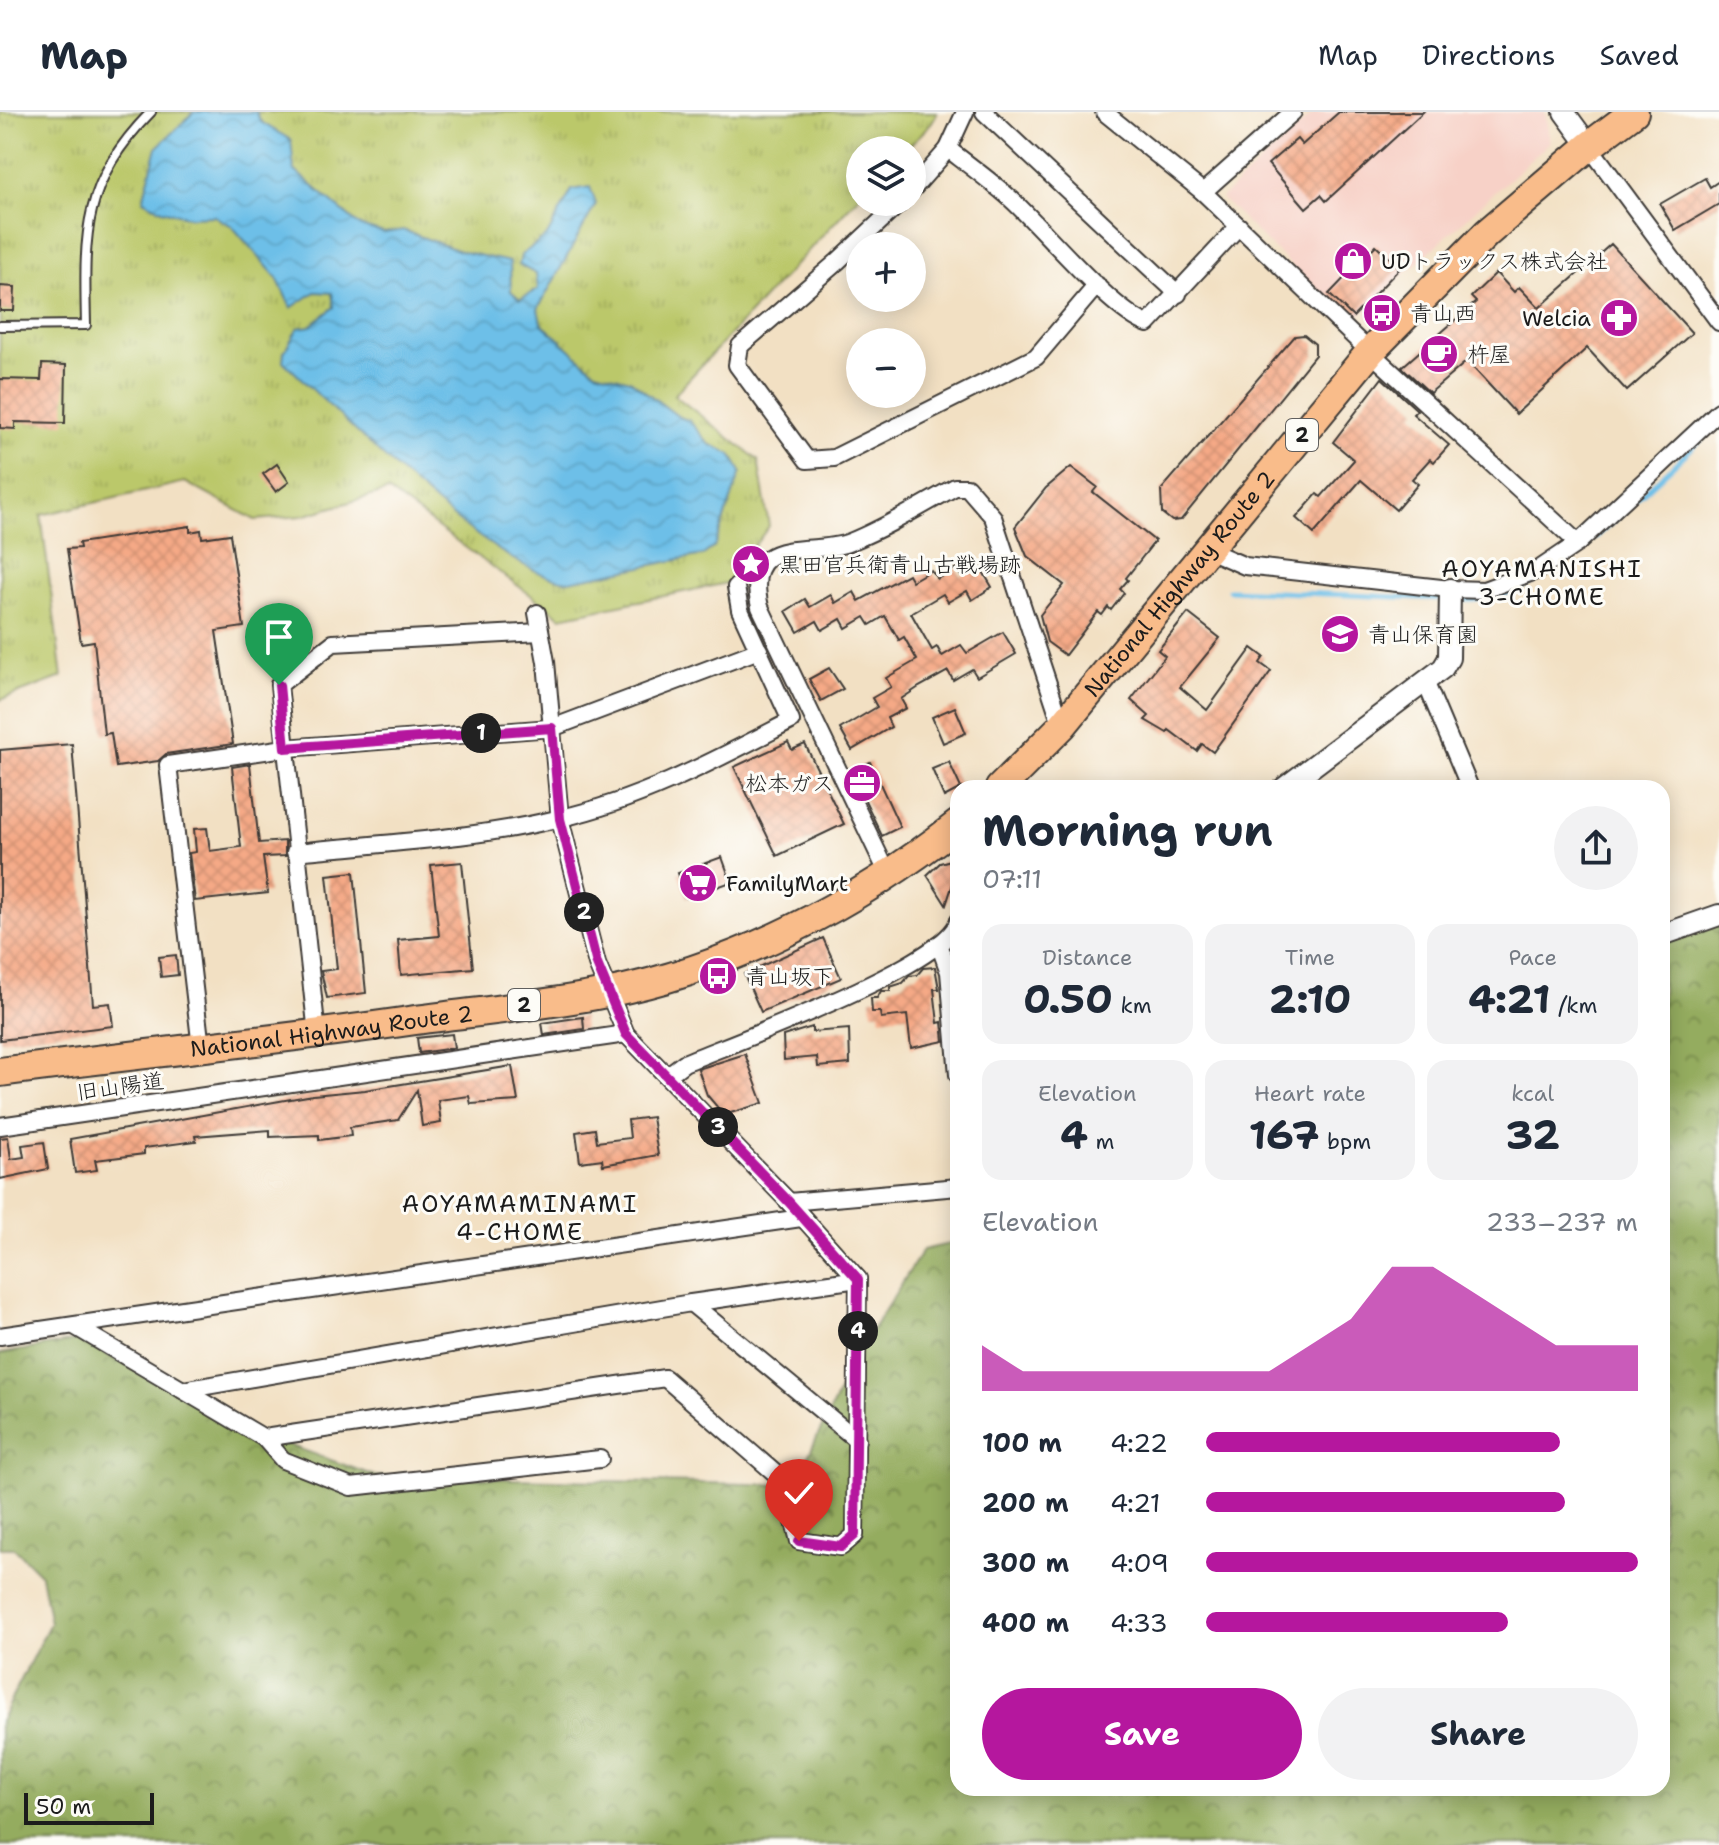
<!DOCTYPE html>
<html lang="en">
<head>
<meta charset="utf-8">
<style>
	:root { --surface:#fff; --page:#f2f2f3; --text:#1f2937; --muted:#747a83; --line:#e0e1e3; --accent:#b5179e }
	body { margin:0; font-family:"Shantell Sans","Klee One",sans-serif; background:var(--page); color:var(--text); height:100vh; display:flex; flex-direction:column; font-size:30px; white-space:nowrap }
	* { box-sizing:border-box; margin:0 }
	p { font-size:26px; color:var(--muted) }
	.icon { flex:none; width:44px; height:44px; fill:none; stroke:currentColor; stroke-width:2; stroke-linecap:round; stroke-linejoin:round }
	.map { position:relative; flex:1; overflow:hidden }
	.side { position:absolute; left:950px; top:668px; width:720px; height:1016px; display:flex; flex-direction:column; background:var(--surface); border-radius:24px; box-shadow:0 4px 20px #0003 }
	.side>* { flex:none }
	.fabs { position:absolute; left:846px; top:24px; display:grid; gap:16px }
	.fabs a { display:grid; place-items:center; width:80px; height:80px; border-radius:50%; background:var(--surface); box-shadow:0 4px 20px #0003; font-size:40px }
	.scale { position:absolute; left:24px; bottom:20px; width:130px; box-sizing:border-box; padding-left:8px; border:4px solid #1c1c1c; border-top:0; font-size:22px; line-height:28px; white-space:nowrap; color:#1c1c1c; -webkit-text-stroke:6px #fdfcf7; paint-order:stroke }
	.pin { position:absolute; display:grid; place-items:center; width:68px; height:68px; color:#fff; margin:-82px -34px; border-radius:50% 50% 50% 0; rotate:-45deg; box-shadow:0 0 8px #0007 }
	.pin .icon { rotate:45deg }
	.km { position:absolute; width:40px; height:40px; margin:-20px; border-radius:50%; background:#222; color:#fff; font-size:22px; line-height:40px; text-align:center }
	.round { display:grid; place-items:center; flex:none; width:84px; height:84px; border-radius:42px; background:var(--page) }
	.head { display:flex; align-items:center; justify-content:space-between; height:136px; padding:0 32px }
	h1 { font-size:44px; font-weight:700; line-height:60px }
	.figures { display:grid; grid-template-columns:repeat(3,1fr); gap:12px; height:136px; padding:8px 32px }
	.figures div { display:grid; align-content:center; border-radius:20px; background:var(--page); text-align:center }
	.figures b { font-size:40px; font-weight:700 }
	.figures small { font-size:22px; font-weight:400 }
	.figures p { font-size:22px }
	.chart { height:224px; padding:16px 32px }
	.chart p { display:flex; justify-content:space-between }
	.chart svg { width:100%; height:144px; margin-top:8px; fill:var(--accent); opacity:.7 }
	.button { display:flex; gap:16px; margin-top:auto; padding:16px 32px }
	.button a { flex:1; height:92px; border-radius:48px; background:var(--accent); color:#fff; font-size:32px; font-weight:700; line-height:92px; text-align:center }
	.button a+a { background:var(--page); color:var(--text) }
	ul { padding:0 32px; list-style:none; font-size:26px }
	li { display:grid; grid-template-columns:128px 96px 1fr; align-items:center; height:60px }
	li i { height:20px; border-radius:10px; background:var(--accent) }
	header { display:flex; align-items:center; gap:48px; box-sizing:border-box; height:112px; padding:0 40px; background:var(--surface); border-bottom:2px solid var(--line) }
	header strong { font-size:38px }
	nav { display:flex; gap:44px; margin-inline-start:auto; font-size:28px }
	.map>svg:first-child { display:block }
	.built { fill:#f7d1c7 }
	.grass { fill:url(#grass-tufts); stroke:#6c7243; stroke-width:2 }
	.forest { fill:url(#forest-crowns); stroke:#58643d; stroke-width:2 }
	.water { fill:url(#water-waves); stroke:#446e82; stroke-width:2 }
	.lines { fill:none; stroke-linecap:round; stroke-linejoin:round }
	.stream { stroke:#6dbfe8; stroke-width:5 }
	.building { fill:url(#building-cross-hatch) }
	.service-casing { stroke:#3c3935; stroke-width:12 }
	.minor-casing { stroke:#3c3935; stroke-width:20 }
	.tertiary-casing { stroke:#3c3935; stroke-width:24 }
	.trunk-casing { stroke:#3c3935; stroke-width:32 }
	.service { stroke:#fff; stroke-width:8 }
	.minor { stroke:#fff; stroke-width:16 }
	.tertiary { stroke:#fff; stroke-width:20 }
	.trunk { stroke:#f9bc8a; stroke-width:28 }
	.route-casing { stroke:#fff; stroke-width:16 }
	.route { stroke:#b5179e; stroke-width:10 }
	.labels { text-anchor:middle; stroke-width:6; stroke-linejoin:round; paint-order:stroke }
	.shield { fill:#fdfcf7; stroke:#605f5e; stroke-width:2 }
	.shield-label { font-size:20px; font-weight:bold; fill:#1c1c1c }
	.poi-label { font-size:22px; fill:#1c1c1c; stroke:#fdfcf7; text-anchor:start }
	.street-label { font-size:22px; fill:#1c1c1c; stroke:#fdfcf7 }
	.neighbourhood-label { font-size:24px; letter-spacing:2px; fill:#1c1c1c; stroke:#fdfcf7 }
</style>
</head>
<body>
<header>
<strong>Map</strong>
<nav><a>Map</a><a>Directions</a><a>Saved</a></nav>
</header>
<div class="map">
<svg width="1719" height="1733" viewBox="0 0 1719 1733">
	<defs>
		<pattern id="grass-tufts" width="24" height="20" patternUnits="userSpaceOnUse" patternTransform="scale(2)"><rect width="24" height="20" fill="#bbc86a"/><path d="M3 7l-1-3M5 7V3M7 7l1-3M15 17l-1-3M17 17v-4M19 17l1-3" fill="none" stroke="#a0ab5b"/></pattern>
		<pattern id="forest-crowns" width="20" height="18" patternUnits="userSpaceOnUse" patternTransform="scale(2)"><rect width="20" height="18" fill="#94ac5e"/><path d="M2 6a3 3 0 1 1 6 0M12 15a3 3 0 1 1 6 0" fill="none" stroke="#788b4d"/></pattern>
		<pattern id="water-waves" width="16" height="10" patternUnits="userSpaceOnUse" patternTransform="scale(2)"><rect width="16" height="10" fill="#6dbfe8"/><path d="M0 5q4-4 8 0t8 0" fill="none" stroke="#5ea4c6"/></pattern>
		<pattern id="building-cross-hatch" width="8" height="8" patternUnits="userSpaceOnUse" patternTransform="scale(2)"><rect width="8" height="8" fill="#f5a986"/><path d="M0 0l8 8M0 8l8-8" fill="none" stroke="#d19173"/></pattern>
	</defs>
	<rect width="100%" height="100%" fill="#fdfcf7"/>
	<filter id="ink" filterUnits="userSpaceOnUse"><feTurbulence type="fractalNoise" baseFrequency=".0125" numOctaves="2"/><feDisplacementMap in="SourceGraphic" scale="16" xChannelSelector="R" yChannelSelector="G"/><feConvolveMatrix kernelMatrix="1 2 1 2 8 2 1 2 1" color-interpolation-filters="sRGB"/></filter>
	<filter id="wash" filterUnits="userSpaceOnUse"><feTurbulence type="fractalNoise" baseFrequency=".006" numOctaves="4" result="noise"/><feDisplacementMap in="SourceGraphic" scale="32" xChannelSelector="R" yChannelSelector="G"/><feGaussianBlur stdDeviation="1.8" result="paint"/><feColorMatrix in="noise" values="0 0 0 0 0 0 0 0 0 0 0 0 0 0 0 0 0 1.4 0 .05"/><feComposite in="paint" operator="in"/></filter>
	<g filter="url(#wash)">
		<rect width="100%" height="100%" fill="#f2e0c3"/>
		<path class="built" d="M1315 0H1545L1550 30 1351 211 1221 86Z"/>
		<path class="grass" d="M0 0H937L931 12 905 38H860V83L674 283 758 348 769 414 727 471 561 505 388 379 302 404 255 408 185 370 41 403 62 565 0 588Z"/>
		<path class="forest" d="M1719 809V1733H0V1609L50 1511 41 1463 14 1436H0V1242L80 1228 258 1322 375 1364 794 1373 859 1239 923 1138 958 1130V1676H1662V831Z"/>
		<path class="water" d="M194 0H256L261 10 291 28 294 58 360 114 384 121 403 118 460 139 510 150 511 179 520 187 538 177 536 162 519 153 521 143 547 124 572 78 590 75 596 92 538 197 541 211 582 248 596 259 630 268 679 305 689 308 709 332 731 342 741 360 714 435 703 443 569 469C494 462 341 304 283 249L284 240 298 216 310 214 334 195 332 181 315 180 291 196 277 166 232 114 214 104 190 105 162 98 143 88 157 35Z"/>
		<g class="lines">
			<g class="stream">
				<path d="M1595 426 1719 311"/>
				<path d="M1229 478 1444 487"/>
				<path d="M1454 488C1490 489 1515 483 1545 462"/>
			</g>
		</g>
		<g id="blocks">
			<g class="building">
				<path d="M1339 0H1423L1326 89 1321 83 1306 96 1268 52 1297 27 1302 33Z"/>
				<path d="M1705 66 1710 75 1719 69V92L1675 118 1660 92Z"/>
				<path d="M1611 132 1692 221 1627 279 1587 236 1516 302 1467 249 1430 281 1402 255 1476 190 1471 185 1496 161 1514 180 1519 175 1539 196Z"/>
				<path d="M1376 133 1400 156 1353 205 1329 182Z"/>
				<path d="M0 174 15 175 14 199H0Z"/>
				<path d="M1304 223 1315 232V243L1181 408 1172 409 1162 401 1161 378 1295 224Z"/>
				<path d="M42 252 66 253 65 311 15 310V317L0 316V267L41 268Z"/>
				<path d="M1382 266 1417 298 1413 302 1449 333 1434 350 1430 347 1412 367 1418 372 1396 398 1361 368 1314 422 1296 406 1317 382 1321 385 1354 348 1333 330Z"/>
				<path d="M277 352 289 370 276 380 263 362Z"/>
				<path d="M1071 355 1097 375 1093 380 1155 429 1126 466 1128 468 1120 477 1124 481 1111 498 1108 495 1102 503 1098 500 1065 543 1047 530 1040 503 1064 473 1027 444 1015 415 1046 376Z"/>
				<path d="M190 414V420L201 418 202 426 230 422 244 515 216 519 233 632 166 642 158 649 116 655 111 621 104 622 94 529 81 531 67 437 80 436 79 431Z"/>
				<path d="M979 453 992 475 972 488 967 479 948 490 943 482 911 501 932 538 937 535 942 544 961 533 967 541 1003 520 1016 542 977 565 972 557 953 568 948 559 919 575 901 587 906 596 887 606 891 615 852 638 840 617 877 595 872 586 891 575 886 566 917 548 904 525 899 528 885 504 870 513 865 505 846 516 841 507 822 518 817 509 798 520 786 499 805 487 810 495 831 483 835 491 854 480 859 489 908 462 912 469 931 458 937 467 956 456 961 464Z"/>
				<path d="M1188 501 1220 526 1180 575 1207 598 1252 536 1264 545 1260 551 1271 559 1213 640 1202 632 1197 639 1169 618 1167 621 1145 608 1149 604 1131 588 1165 544 1158 538Z"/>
				<path d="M829 556 843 577 821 589 809 567Z"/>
				<path d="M955 595 966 621 943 631 932 605Z"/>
				<path d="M788 630 792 638 805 632 844 712 777 744 734 655Z"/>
				<path d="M72 632 93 893 110 891 113 914 0 928V638Z"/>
				<path d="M870 650 900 715 882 724 851 659Z"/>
				<path d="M949 650 961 676 944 685 932 657Z"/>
				<path d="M250 652 259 731 285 729V744L263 745 268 781 195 789 189 741 196 740 194 717 207 716 210 739 241 735 232 655Z"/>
				<path d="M722 745 731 770 687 786 678 761Z"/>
				<path d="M958 746V756L946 793 927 763 940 751Z"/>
				<path d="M462 750 473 856 401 863 398 828 439 824 431 753Z"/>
				<path d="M354 760 366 881 327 886 321 859 337 857 327 763Z"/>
				<path d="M823 826 841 866 761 900 744 862Z"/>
				<path d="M176 843 178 863 161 865 159 845Z"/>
				<path d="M935 855 939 877H934L938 911 942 910 944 929 911 936 907 903 881 906 880 900H872L871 886H877L881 879H890V875L903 871 909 864 917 863 923 856Z"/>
				<path d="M583 905 584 917 544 923 542 911Z"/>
				<path d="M812 915V920L849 917 850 952 818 955 817 945 784 948 783 924Z"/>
				<path d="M452 922 454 936 419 941 417 926Z"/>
				<path d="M745 942 763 991 724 1003 707 983 698 957Z"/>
				<path d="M512 954 518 989 471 992 469 984 438 988 441 1011 422 1014 417 978 398 1008 350 1015 351 1024 319 1028V1023L270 1025V1018L195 1024 196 1029 144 1036V1042L95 1048 97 1058 75 1061 70 1027 313 983 365 978Z"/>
				<path d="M652 1005 658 1043 603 1053 602 1047 580 1050 576 1020 595 1017 597 1030 630 1026 628 1008Z"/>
				<path d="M8 1025 11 1047 24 1045 22 1033 44 1030 48 1057 0 1067V1026Z"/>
			</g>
		</g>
	</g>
	<g filter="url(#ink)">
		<use href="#blocks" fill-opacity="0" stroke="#3c3935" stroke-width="2"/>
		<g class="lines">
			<defs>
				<path id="service" d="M0 214 86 213C84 121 82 70 151 0"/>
				<g id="minor">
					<path d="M984 0 1178 182"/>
					<path d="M1104 0 1203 80 1370 240 1578 431"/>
					<path d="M1589 34 1719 210"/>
					<path d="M948 37C969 53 991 69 1011 87 1043 116 1112 200 1148 212L1239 114"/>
					<path d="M912 78 948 37 965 0"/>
					<path d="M1203 80 1293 0"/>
					<path d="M901 90 837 150 740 234 737 253 807 348 834 346 1036 245 1097 173"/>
					<path d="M1208 438 1245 454 1450 477 1484 478 1538 458 1578 431 1719 299"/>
					<path d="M1425 569 1470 676"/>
					<path d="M295 740C383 731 475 727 561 706 644 687 717 647 791 609L740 498 736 475"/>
					<path d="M888 762 760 495C742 418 811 446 850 430 887 415 921 394 955 375H967L993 405 1062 614"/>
					<path d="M939 832 949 860 958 963"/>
					<path d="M317 922 279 573 333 531 540 520"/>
					<path d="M201 936 168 653 285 636 552 616 759 538"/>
					<path d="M668 963 684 951C732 931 944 854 958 810"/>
					<path d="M0 1014 626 922"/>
					<path d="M789 1090 958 1075"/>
					<path d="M691 1191 857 1328"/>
					<path d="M76 1215 264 1326 283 1348 351 1375 600 1347"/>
					<path d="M0 1224 801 1106"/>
					<path d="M183 1278 691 1191 858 1167"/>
					<path d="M264 1326 665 1266 783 1368 799 1429 841 1435 855 1423 858 1167 789 1090 626 922 597 852 560 707 546 550 537 501"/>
				</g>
				<g id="tertiary">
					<path d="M1564 0 1589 34"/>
					<path d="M1284 676 1443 556 1449 546 1450 477"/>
					<path d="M1662 823 1719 803"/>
				</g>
				<g id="trunk">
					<path id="s1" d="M1000 676 1062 614 1370 240 1487 121 1589 34 1634 0"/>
					<path id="s2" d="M0 960C136 942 273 929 409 909 474 900 541 894 606 881 734 856 857 792 958 712"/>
				</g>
			</defs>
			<use href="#service" class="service-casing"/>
			<use href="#minor" class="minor-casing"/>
			<use href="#tertiary" class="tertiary-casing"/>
			<use href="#trunk" class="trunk-casing"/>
			<use href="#service" class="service"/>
			<use href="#minor" class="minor"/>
			<use href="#tertiary" class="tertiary"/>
			<use href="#trunk" class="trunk"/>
		</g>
	</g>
	<g class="lines" filter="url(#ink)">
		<defs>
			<path id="route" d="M279 573 285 636 552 616 560 707 597 852 626 922 789 1090 858 1167 855 1423 841 1435 799 1429"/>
		</defs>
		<use href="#route" class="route-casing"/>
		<use href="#route" class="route"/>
	</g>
	<defs>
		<symbol id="shop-disc" viewBox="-11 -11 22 22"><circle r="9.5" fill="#b5179e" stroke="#fdfcf7"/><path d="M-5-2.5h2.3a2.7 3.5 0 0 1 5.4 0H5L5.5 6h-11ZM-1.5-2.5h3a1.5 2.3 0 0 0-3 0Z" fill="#fff"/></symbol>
		<symbol id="bus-disc" viewBox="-11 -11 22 22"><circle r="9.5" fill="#b5179e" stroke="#fdfcf7"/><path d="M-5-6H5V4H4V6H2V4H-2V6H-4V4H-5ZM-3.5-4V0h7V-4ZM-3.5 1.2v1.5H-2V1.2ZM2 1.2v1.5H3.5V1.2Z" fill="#fff"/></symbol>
		<symbol id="pharmacy-disc" viewBox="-11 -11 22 22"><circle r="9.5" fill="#b5179e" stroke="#fdfcf7"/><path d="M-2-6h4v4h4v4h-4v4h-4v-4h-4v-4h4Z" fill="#fff"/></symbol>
		<symbol id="cafe-disc" viewBox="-11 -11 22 22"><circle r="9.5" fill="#b5179e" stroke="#fdfcf7"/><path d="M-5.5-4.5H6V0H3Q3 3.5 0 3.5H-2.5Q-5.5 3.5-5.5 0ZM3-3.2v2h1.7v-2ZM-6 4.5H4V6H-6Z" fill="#fff"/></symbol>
		<symbol id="sight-disc" viewBox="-11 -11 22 22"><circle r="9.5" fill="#b5179e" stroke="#fdfcf7"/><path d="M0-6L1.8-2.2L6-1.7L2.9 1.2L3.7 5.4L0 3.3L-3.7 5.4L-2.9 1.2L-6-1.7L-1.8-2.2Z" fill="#fff"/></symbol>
		<symbol id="school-disc" viewBox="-11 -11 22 22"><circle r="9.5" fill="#b5179e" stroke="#fdfcf7"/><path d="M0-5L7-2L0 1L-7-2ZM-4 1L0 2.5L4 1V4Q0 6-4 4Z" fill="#fff"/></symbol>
		<symbol id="office-disc" viewBox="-11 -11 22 22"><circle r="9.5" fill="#b5179e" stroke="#fdfcf7"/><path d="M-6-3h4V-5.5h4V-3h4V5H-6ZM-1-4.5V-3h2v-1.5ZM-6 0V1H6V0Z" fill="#fff"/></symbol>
		<symbol id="supermarket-disc" viewBox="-11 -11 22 22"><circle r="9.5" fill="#b5179e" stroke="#fdfcf7"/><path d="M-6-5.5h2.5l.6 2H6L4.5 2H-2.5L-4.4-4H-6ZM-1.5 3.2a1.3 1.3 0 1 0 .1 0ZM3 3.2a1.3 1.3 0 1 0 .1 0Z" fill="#fff"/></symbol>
	</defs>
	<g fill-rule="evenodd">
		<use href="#shop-disc" x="1331" y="127" width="44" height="44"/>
		<use href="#bus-disc" x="1360" y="179" width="44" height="44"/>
		<use href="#pharmacy-disc" x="1597" y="184" width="44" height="44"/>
		<use href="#cafe-disc" x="1417" y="220" width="44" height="44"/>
		<use href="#sight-disc" x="729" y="430" width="44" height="44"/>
		<use href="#school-disc" x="1318" y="500" width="44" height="44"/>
		<use href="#office-disc" x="840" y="649" width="44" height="44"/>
		<use href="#supermarket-disc" x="676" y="749" width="44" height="44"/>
		<use href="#bus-disc" x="696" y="842" width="44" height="44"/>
	</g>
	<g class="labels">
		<g class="shield">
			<rect x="1286" y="307" width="32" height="32" rx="6"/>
			<rect x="508" y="877" width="32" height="32" rx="6"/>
		</g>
		<g class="shield-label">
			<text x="1302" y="330">2</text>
			<text x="524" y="900">2</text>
		</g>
		<g class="poi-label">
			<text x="1381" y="157">UDトラックス株式会社</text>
			<text x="1410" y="209">青山西</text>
			<text x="1591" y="214" text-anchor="end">Welcia</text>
			<text x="1467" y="250">杵屋</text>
			<text x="779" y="460">黒田官兵衛青山古戦場跡</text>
			<text x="1368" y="530">青山保育園</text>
			<text x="834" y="679" text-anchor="end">松本ガス</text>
			<text x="726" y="779">FamilyMart</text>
			<text x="746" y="872">青山坂下</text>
		</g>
		<g class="street-label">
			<text dy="8" stroke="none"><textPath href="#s1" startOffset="272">National Highway Route 2</textPath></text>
			<text dy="8" stroke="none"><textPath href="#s2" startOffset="334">National Highway Route 2</textPath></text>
			<text transform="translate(120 974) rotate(-8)" y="8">旧山陽道</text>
		</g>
		<g class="neighbourhood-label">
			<text x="1542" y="465">AOYAMANISHI<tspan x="1542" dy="28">3-CHOME</tspan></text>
			<text x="520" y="1100">AOYAMAMINAMI<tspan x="520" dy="28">4-CHOME</tspan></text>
		</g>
	</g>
</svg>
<div class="fabs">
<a><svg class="icon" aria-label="layers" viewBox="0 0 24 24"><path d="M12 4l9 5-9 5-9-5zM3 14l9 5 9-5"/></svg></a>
<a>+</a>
<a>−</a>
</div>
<div class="scale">50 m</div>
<div class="pin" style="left:279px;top:573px;background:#1e9e55"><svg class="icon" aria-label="arrive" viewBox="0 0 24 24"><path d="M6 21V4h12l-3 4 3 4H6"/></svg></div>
<div class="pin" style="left:799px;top:1429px;background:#d93025"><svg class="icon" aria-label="check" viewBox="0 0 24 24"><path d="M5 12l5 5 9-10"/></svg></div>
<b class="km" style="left:481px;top:621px">1</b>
<b class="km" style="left:584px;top:800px">2</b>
<b class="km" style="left:718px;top:1015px">3</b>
<b class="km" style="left:858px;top:1219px">4</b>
<section class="side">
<div class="head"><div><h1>Morning run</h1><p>07:11</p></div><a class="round"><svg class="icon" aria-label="share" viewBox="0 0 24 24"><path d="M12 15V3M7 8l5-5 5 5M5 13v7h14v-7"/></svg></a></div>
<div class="figures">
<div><p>Distance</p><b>0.50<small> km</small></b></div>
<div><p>Time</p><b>2:10</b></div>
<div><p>Pace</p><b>4:21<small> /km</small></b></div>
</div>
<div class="figures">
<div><p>Elevation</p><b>4<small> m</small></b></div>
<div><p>Heart rate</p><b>167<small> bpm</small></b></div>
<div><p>kcal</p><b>32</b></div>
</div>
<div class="chart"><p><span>Elevation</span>233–237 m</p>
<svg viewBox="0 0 160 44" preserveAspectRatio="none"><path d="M0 44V30L10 38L20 38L30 38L40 38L50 38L60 38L70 38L80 30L90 22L100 6L110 6L120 14L130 22L140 30L150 30L160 30V44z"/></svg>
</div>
<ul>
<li><b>100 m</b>4:22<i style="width:82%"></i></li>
<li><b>200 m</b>4:21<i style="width:83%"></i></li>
<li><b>300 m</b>4:09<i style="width:100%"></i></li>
<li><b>400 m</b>4:33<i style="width:70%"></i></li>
</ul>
<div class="button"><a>Save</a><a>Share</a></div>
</section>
</div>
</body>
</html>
